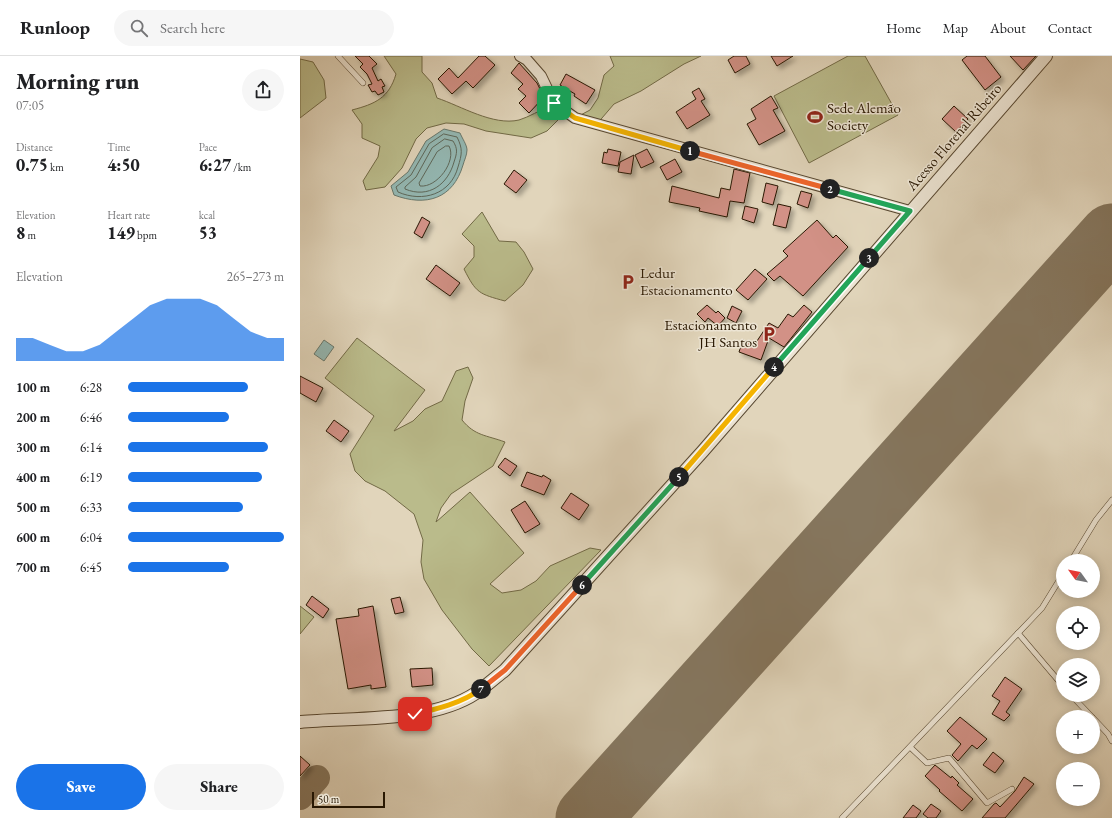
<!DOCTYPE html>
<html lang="en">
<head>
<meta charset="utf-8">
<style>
	:root { --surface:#fff; --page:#f6f6f6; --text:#202124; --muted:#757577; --line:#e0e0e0; --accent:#1a73e8 }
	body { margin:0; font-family:"EB Garamond",serif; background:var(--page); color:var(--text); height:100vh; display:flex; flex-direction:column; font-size:15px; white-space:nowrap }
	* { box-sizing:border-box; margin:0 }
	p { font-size:13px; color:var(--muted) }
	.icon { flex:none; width:22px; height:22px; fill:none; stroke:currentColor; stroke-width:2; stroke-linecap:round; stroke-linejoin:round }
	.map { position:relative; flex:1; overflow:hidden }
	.drawer { display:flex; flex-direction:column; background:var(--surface); width:300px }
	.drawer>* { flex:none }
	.needle { width:26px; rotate:303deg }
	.controls { position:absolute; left:756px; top:498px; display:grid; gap:8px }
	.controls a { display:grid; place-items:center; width:44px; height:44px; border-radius:50%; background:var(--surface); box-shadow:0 2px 10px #0003; font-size:20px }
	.scale { position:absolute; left:12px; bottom:10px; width:73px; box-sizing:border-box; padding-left:4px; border:2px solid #291802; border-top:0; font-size:11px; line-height:14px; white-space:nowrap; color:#291802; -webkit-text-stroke:3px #ece4d3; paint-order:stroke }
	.pin { position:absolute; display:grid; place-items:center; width:34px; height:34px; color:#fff; margin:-17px; border-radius:8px; box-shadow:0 2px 6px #0006 }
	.km { position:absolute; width:20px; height:20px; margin:-10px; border-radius:50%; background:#222; color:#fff; font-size:11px; line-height:20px; text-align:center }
	.round { display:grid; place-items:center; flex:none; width:42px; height:42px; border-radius:21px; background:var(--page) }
	.head { display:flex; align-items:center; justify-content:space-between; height:68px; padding:0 16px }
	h1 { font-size:22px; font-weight:800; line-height:30px }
	.stats { display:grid; grid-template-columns:repeat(3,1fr); gap:6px; height:68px; padding:4px 16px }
	.stats div { display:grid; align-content:center }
	.stats b { font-size:17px; font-weight:800 }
	.stats small { font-size:11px; font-weight:400 }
	.stats p { font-size:11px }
	.chart { height:112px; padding:8px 16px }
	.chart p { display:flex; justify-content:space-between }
	.chart svg { width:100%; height:72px; margin-top:4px; fill:var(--accent); opacity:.7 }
	.action { display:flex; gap:8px; margin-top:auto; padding:8px 16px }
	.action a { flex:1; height:46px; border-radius:24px; background:var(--accent); color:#fff; font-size:16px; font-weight:800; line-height:46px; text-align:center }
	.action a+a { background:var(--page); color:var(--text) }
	ul { padding:0 16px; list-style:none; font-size:13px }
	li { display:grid; grid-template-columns:64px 48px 1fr; align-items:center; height:30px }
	li i { height:10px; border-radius:5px; background:var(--accent) }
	header { display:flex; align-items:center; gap:24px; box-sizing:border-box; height:56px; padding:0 20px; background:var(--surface); border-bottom:1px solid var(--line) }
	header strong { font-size:19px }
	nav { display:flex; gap:22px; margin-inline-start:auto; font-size:14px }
	.search { width:280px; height:36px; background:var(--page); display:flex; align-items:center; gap:10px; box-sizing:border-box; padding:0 14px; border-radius:22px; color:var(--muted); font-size:15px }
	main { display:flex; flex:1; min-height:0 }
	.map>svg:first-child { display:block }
	.green { fill:#babb8b; stroke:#726a46 }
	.water { fill:#94b8b3; stroke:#69786c }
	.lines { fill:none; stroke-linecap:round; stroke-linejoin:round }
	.shore { stroke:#5e685a; stroke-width:1 }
	.taxiway { stroke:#85765e; stroke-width:26 }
	.runway { stroke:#85765e; stroke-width:65 }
	.building { fill:#d29186; stroke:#291802; filter:url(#shadow) }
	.service-casing { stroke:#574730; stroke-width:6 }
	.minor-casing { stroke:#574730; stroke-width:12 }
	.tertiary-casing { stroke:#574730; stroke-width:14 }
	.service { stroke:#ece4d3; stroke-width:5 }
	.minor { stroke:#ece4d3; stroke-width:10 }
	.tertiary { stroke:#ece4d3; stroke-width:12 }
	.split-1-casing { stroke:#fff; stroke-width:8 }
	.split-2-casing { stroke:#fff; stroke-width:8 }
	.split-3-casing { stroke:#fff; stroke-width:8 }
	.split-4-casing { stroke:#fff; stroke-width:8 }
	.split-5-casing { stroke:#fff; stroke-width:8 }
	.split-6-casing { stroke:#fff; stroke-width:8 }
	.split-7-casing { stroke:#fff; stroke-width:8 }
	.split-8-casing { stroke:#fff; stroke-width:8 }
	.split-1 { stroke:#f5b400; stroke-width:5 }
	.split-2 { stroke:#f0652b; stroke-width:5 }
	.split-3 { stroke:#22a559; stroke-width:5 }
	.split-4 { stroke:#22a559; stroke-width:5 }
	.split-5 { stroke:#f5b400; stroke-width:5 }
	.split-6 { stroke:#22a559; stroke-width:5 }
	.split-7 { stroke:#f0652b; stroke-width:5 }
	.split-8 { stroke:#f5b400; stroke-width:5 }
	.labels { text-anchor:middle; stroke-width:3; stroke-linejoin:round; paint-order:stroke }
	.poi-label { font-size:15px; fill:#291802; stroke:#ece4d3; text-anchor:start }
	.street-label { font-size:15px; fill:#291802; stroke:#ece4d3 }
</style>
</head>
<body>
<header>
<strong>Runloop</strong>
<div class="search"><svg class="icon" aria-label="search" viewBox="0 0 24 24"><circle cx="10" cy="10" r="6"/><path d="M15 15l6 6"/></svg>Search here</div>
<nav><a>Home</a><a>Map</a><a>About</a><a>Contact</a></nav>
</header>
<main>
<section class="drawer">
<div class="head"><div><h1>Morning run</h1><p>07:05</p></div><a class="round"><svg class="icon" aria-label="share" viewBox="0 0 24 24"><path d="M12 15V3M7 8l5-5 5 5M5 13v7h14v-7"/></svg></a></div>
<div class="stats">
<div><p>Distance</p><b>0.75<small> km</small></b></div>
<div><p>Time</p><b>4:50</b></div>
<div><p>Pace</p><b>6:27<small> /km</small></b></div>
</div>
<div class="stats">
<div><p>Elevation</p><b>8<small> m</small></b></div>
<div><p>Heart rate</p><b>149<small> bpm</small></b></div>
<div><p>kcal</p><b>53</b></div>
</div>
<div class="chart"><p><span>Elevation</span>265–273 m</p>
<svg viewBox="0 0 160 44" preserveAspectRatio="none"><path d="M0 44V30L10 30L20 34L30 38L40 38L50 34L60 26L70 18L80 10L90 6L100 6L110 6L120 10L130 18L140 26L150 30L160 30V44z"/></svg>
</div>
<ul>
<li><b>100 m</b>6:28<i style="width:77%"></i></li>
<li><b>200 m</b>6:46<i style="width:65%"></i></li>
<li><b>300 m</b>6:14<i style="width:90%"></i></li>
<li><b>400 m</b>6:19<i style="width:86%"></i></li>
<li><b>500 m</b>6:33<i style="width:74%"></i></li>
<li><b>600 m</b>6:04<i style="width:100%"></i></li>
<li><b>700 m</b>6:45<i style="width:65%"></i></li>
</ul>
<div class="action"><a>Save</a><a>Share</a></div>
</section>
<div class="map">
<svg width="812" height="762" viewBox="0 0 812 762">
	<defs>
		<filter id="shadow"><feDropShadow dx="3.5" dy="3.5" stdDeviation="2" flood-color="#0004"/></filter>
	</defs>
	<rect width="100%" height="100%" fill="#e1d5bb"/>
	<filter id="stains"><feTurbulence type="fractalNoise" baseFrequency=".005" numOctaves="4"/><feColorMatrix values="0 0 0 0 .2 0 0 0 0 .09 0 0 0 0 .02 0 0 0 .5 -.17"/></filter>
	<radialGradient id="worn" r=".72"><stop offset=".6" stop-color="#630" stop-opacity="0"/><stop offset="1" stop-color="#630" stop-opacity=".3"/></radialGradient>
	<g class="green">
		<path d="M84 0H122V16L132 27 137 42C161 50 193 70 219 64 229 61 240 54 250 50L261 54V61L247 75 231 82 186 75 164 68 146 67 127 72 116 83 102 112 85 131 66 134 63 125 78 101 80 90 62 82V68L52 54C75 48 89 42 96 18Z"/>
		<path d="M310 0H401L384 8 341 35 314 48 296 69 275 62 290 54 298 42 304 19 314 10Z"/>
		<path d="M548 0H565L598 59 509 107 474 40Z"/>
		<path d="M0 3 13 6 24 24 26 42 0 62Z"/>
		<path d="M182 156 199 185 216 186 224 196 233 213 223 229 205 245C179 238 176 237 164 213L174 201V190L162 178Z"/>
		<path d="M57 282 125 334 94 375 113 365 125 353 142 345 156 315 168 311 173 322 165 345 162 364C175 380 186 379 205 386L193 410 151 438 141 452 136 466 170 436 224 497 190 528 202 537 221 534 236 525 250 510 290 492 301 494 189 610 172 593 142 554 124 523 121 506 123 484 114 458 85 435 65 425 55 415 50 398 74 360 25 322Z"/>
		<path d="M0 550 14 561 0 578Z"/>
	</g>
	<g class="water">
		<path d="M144 73 160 77C162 82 167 89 167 94 167 99 164 105 163 109 153 143 126 151 94 139L91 130 108 116 126 85Z"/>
		<path d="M24 284 34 291 24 305 14 298Z"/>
	</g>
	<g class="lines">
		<g class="shore">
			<path d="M144 78 157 81C163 93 162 98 158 111 151 138 123 147 98 136L96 131 111 119 129 88Z"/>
			<path d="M145 83 153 85C158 93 157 97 154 106 148 128 129 143 105 133V131L116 121 132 92Z"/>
			<path d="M146 90H149C157 105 137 132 120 130L119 127 137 96Z"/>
		</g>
		<path class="taxiway" d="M0 741 17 722"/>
		<path class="runway" d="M288 762 812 180"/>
	</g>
	<g class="building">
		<path d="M55 0H69L77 8 72 12 78 25 81 23 85 30 82 31 84 36 78 39 75 35 72 36 68 29 72 28 67 18 60 11 63 8Z"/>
		<path d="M179 0H185L195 9 173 32 166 25 152 38 138 23 149 12 158 22Z"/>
		<path d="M434 0H446L450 8 435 17 428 4Z"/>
		<path d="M471 0H493L477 10Z"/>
		<path d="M667 0H685L701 21 685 34 662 4Z"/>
		<path d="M710 0H736L723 14Z"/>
		<path d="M219 7 237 27 244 41 229 57 219 47 226 40 218 33 223 28 211 17Z"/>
		<path d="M266 18 295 34 286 48 274 40 275 38 260 29Z"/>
		<path d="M399 32 405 43 401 45 410 59 387 73 376 56 396 43 392 36Z"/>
		<path d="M471 40 478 52 473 54 485 75 459 89 447 68 456 63 451 53Z"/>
		<path d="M654 50 668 63 656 76 642 63Z"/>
		<path d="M308 93 321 96 318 110 302 107 304 96 307 97Z"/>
		<path d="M347 93 354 106 341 112 335 99Z"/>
		<path d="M334 99 331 118 318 116 320 106Z"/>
		<path d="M375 103 382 116 367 124 360 111Z"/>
		<path d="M434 113 450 117 444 147 430 145 427 161 399 155 400 152 369 146 372 130 419 142 421 132 430 134Z"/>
		<path d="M214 114 227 124 216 137 204 128Z"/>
		<path d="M466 127 478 130 473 149 462 146Z"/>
		<path d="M501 135 512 138 508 152 497 148Z"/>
		<path d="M478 148 491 151 486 172 473 169Z"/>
		<path d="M445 150 458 153 454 167 442 163Z"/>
		<path d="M122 161 130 166 122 182 114 177Z"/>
		<path d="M517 164 533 182 536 179 548 191 503 240 480 220 474 225 467 218 488 200 483 195Z"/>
		<path d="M136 209 160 227 150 240 126 223Z"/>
		<path d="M455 213 467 223 448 244 436 234Z"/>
		<path d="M407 249 416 257 418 255 425 262 418 270 408 262 405 266 397 258Z"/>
		<path d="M504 249 512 256 484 291 469 282 461 304 439 296 443 284 455 288 469 267 478 272 488 258 493 261Z"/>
		<path d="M432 250 442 255 436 267 427 262Z"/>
		<path d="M0 320 23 332 16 346 0 337Z"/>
		<path d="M34 364 49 375 41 386 26 375Z"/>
		<path d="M205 402 217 410 210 420 198 411Z"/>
		<path d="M227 416 242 421 243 419 251 424 244 439 221 430Z"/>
		<path d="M271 437 289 449 279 464 261 452Z"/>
		<path d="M225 445 240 468 225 477 211 454Z"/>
		<path d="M12 540 29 553 23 562 6 549Z"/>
		<path d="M100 541 104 556 95 558 91 543Z"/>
		<path d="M73 550 86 631 71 633V629L48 633 36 563 59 560 58 553Z"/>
		<path d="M132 612 133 629 112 631 110 613Z"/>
		<path d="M705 621 722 633 706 656 710 659 704 665 692 658 700 645 692 640Z"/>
		<path d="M660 661 687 683 677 693 672 689 658 705 652 699 661 688 647 675Z"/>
		<path d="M693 696 704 705 695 717 683 709Z"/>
		<path d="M0 700 10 709 0 720Z"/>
		<path d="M635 709 651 722 652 720 659 727 657 729 673 743 662 755 639 735 640 734 625 720Z"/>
		<path d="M724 721 734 728 705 762H682L694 748 696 747 700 751 715 735Z"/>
		<path d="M631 748 641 755 636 762H628L623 758Z"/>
		<path d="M613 749 621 755 616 762H603Z"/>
	</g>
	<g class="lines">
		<defs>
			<g id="service">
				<path d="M38 0 63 27"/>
				<path d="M771 505 796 464 812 444"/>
				<path d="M718 577 763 630"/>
				<path d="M771 639 792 661"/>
				<path d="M793 662 808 678 812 685"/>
				<path d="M610 691 627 707 649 702 687 747 712 733"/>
				<path d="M542 762 742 552 763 518"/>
			</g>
			<path id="minor" d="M220 0 227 4 241 20 254 47 275 62 610 155"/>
			<path id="tertiary" d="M0 666C53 661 131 667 176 637 186 630 195 622 205 614L403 395 746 0"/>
		</defs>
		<use href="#service" class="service-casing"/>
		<use href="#minor" class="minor-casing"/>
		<use href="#tertiary" class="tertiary-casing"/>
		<use href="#service" class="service"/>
		<use href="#minor" class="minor"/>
		<use href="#tertiary" class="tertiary"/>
	</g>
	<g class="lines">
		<defs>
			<path id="split-1" d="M254 47 275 62 390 95"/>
			<path id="split-2" d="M390 95 530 133"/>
			<path id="split-3" d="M530 133 610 155 569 202"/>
			<path id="split-4" d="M474 311 569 202"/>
			<path id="split-5" d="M379 421 474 311"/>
			<path id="split-6" d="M282 529 379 421"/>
			<path id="split-7" d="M181 633 205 614 282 529"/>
			<path id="split-8" d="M115 658C137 653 162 647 181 633"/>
		</defs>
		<use href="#split-1" class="split-1-casing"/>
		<use href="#split-2" class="split-2-casing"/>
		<use href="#split-3" class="split-3-casing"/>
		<use href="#split-4" class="split-4-casing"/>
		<use href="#split-5" class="split-5-casing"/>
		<use href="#split-6" class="split-6-casing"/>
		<use href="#split-7" class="split-7-casing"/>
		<use href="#split-8" class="split-8-casing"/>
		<use href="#split-1" class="split-1"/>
		<use href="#split-2" class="split-2"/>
		<use href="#split-3" class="split-3"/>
		<use href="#split-4" class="split-4"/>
		<use href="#split-5" class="split-5"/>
		<use href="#split-6" class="split-6"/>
		<use href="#split-7" class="split-7"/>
		<use href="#split-8" class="split-8"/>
	</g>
	<defs>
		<symbol id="stadium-bare" viewBox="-9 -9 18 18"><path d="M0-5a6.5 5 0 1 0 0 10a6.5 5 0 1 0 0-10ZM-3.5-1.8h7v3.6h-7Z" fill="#8f2418" stroke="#ece4d3" stroke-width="2.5" paint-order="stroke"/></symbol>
		<symbol id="parking-bare" viewBox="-9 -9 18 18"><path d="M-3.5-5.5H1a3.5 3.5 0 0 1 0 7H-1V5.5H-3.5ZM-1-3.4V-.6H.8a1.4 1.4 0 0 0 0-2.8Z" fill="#8f2418" stroke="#ece4d3" stroke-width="2.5" paint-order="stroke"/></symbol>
	</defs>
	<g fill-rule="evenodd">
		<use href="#stadium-bare" x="504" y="50" width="22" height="22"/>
		<use href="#parking-bare" x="317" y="215" width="22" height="22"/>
		<use href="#parking-bare" x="458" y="267" width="22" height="22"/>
	</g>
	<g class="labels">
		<g class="poi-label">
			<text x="527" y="57">Sede Alemão<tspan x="527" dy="17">Society</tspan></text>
			<text x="340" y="222">Ledur<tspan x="340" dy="17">Estacionamento</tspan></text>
			<text x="457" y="274" text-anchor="end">Estacionamento<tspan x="457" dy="17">JH Santos</tspan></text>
		</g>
		<g class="street-label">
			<text transform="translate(654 81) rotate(-49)" y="5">Acesso Florenal Ribeiro</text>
		</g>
	</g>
	<rect width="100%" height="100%" filter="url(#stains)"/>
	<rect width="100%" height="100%" fill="url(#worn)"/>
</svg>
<div class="controls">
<a><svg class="needle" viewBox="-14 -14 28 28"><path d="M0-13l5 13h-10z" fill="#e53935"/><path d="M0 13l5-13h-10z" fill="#757577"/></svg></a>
<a><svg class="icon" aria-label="locate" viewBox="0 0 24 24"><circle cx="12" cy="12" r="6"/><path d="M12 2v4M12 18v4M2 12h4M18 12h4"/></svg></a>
<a><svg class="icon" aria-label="layers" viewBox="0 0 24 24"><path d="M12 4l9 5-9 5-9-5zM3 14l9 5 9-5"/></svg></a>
<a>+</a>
<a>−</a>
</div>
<div class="scale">50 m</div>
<div class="pin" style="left:254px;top:47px;background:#1e9e55"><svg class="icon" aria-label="arrive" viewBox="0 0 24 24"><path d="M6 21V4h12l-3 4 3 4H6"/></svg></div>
<div class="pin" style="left:115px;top:658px;background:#d93025"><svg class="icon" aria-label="check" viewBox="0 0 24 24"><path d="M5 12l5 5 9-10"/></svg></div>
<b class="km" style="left:390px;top:95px">1</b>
<b class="km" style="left:530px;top:133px">2</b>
<b class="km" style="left:569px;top:202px">3</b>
<b class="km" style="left:474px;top:311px">4</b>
<b class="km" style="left:379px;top:421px">5</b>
<b class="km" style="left:282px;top:529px">6</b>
<b class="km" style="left:181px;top:633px">7</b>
</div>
</main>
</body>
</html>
